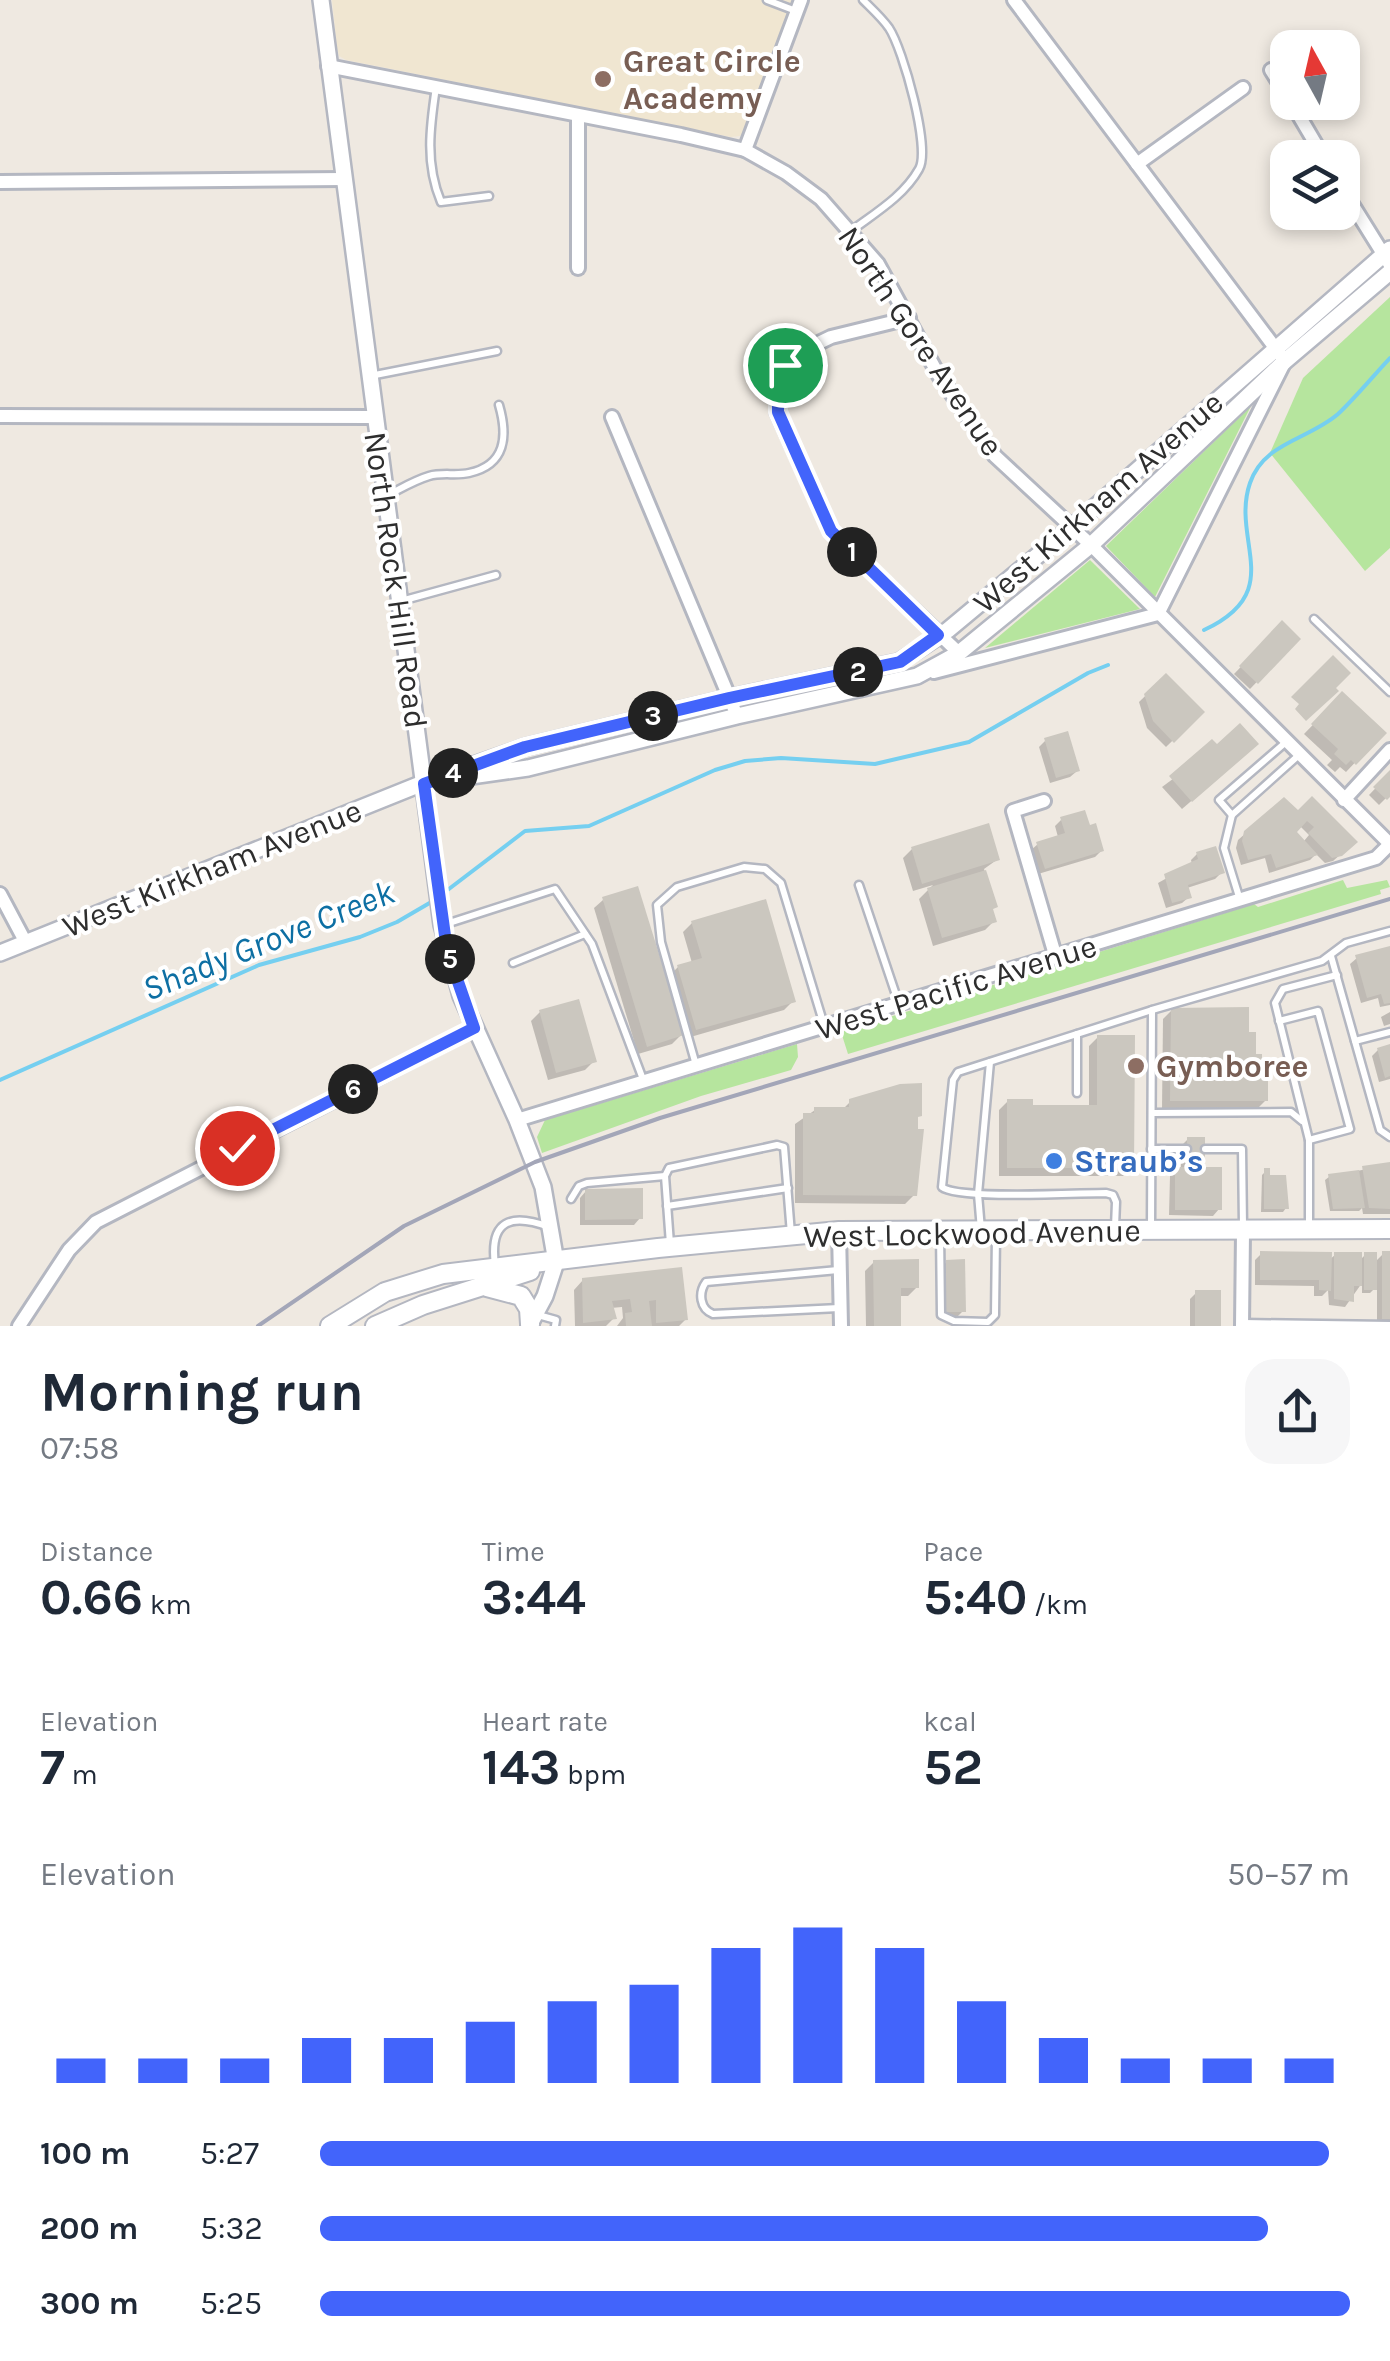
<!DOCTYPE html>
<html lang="en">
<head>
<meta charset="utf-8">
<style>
	:root { --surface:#fff; --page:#f6f6f7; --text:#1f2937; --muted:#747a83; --accent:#4264fb }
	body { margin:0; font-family:Karla,sans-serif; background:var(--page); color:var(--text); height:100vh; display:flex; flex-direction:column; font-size:38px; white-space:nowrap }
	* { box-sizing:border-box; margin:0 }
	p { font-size:32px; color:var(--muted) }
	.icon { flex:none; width:55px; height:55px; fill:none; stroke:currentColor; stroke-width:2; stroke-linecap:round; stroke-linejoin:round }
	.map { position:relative; height:1326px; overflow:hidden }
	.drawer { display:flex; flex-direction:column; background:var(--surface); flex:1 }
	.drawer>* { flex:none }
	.needle { width:65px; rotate:352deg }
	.buttons { position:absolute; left:1270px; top:30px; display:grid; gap:20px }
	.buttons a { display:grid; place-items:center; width:90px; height:90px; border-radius:20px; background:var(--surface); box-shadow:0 5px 15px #0003; font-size:50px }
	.pin { position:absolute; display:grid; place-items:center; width:85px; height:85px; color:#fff; margin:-42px; border:5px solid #fff; border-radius:50%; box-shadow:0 2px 10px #0007 }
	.km { position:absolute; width:50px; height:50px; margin:-25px; border-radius:50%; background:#222; color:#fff; font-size:28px; line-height:50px; text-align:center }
	.round { display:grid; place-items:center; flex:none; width:105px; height:105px; border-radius:30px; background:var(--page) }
	.overview { display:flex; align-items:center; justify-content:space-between; height:170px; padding:0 40px }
	h1 { font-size:55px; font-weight:700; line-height:75px }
	.figures { display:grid; grid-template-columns:repeat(3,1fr); gap:15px; height:170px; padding:10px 40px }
	.figures div { display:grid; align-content:center }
	.figures b { font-size:50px; font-weight:700 }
	.figures small { font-size:28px; font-weight:400 }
	.figures p { font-size:28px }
	.chart { height:280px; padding:20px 40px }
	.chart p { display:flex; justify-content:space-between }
	.chart svg { width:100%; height:180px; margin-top:10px; stroke:var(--accent); stroke-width:6 }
	ul { padding:0 40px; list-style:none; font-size:32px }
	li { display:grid; grid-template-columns:160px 120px 1fr; align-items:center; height:75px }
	li i { height:25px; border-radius:12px; background:var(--accent) }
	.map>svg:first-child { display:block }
	.education { fill:#f0e6d1 }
	.green { fill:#b6e59e }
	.shadow { fill:#0003; fill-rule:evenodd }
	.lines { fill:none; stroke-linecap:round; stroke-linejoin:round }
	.stream { stroke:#75cff0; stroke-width:4 }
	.building { fill:#cbc7bf }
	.service-casing { stroke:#b4b7c1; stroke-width:11 }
	.minor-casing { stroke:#b4b7c1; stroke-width:18 }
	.tertiary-casing { stroke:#b4b7c1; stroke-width:20 }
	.secondary-casing { stroke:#b4b7c1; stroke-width:22 }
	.service { stroke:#fff; stroke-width:6 }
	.minor { stroke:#fff; stroke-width:12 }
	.tertiary { stroke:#fff; stroke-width:15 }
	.secondary { stroke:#fff; stroke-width:18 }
	.rail { stroke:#a3a6b8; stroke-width:4 }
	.route-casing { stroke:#fff; stroke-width:20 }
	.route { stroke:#4264fb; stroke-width:12 }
	.education-dot { fill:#8d6e63; stroke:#fff; stroke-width:4 }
	.shop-dot { fill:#3f7fe0; stroke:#fff; stroke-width:4 }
	.labels { text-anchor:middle; stroke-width:8; stroke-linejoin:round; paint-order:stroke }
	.education-label { font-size:32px; font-weight:bold; fill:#785e54; stroke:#fff; text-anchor:start }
	.street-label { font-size:32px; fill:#2e2e2e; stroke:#fff }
	.shop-label { font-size:32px; font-weight:bold; fill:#366cbe; stroke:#fff; text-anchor:start }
	.water-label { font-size:35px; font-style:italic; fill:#0d6fa3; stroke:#fff }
</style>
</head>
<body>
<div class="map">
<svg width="1390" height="1326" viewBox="0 0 1390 1326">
	<rect width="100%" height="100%" fill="#efe9e1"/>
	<path class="education" d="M332 0H797L746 130 740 136 731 137 346 60 339 56 337 47Z"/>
	<g class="green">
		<path d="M1390 297V548L1365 571 1270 453 1303 378Z"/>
		<path d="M1251 406 1155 597 1106 546Z"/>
		<path d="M1090 560 1140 609 985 648Z"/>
		<path d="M1343 880 1347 888 1387 880 1390 887 1380 890 1381 894 848 1054 841 1032 1254 904 1258 907Z"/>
		<path d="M797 1044 798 1057 791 1070 701 1096 542 1153 537 1137 545 1120Z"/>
	</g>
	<g class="shadow">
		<path d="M1282 624 1298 639 1250 689 1234 674Z"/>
		<path d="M1166 676 1202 712 1166 747 1147 728 1139 702Z"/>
		<path d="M1342 695 1383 733 1346 772 1340 767 1335 772 1327 765 1332 760 1304 734Z"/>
		<path d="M1045 741 1077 771 1070 777 1050 783 1039 747Z"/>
		<path d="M1216 747 1247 753 1182 809 1162 787Z"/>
		<path d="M1390 773V794L1379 805 1369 795Z"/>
		<path d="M1298 814 1348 848 1333 861 1325 863 1316 854 1310 860 1269 873 1265 858 1241 865 1236 848 1238 840 1246 833ZM1300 826 1309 835 1304 841 1293 832Z"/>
		<path d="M1061 820 1102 850 1095 857 1038 874 1031 850 1038 844 1058 837 1055 826Z"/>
		<path d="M912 849 998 859 984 869 995 906 991 911 994 921 985 930 933 946 919 899 933 885 913 891 903 858Z"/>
		<path d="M1197 854 1222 872 1215 879 1187 888 1189 897 1182 903 1166 908 1158 883 1192 864 1191 860Z"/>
		<path d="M603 900 681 1035 672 1044 638 1054 594 908Z"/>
		<path d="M692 923 793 1001 784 1010 687 1038 669 976 678 967 692 963 683 932Z"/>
		<path d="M1390 949V1005L1380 1007 1378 998 1361 1003 1350 964 1357 958Z"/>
		<path d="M1172 1010 1247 1034 1266 1100 1257 1109H1162L1163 1019Z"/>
		<path d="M540 1012 594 1061 585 1070 548 1080 531 1021Z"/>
		<path d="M1390 1012V1024L1384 1026 1381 1017Z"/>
		<path d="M1098 1037 1132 1167 1123 1176H999V1110L1008 1101 1030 1108H1089V1046Z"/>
		<path d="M1390 1047V1079L1379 1082 1372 1056 1378 1050Z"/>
		<path d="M851 1101 915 1120 914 1195 905 1204 795 1203V1124L815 1110H842Z"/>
		<path d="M1188 1139 1219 1209 1213 1216 1169 1215 1170 1176 1176 1170H1181V1146Z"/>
		<path d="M1390 1164V1214H1363L1362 1208 1359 1211H1330L1325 1180 1329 1177Z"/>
		<path d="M1266 1171 1286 1208 1283 1212H1261L1262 1175Z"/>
		<path d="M586 1191 640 1218 634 1225H580V1198Z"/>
		<path d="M1261 1254 1329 1260 1335 1255 1360 1260 1365 1255 1374 1263 1383 1254H1390V1324H1377V1286L1370 1293H1362V1283L1345 1307 1329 1305 1328 1290 1322 1296H1314V1286L1255 1285V1260Z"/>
		<path d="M874 1262 917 1287 908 1296H899V1326H866L865 1271Z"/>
		<path d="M947 1262 963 1311 957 1317H940V1268Z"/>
		<path d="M680 1270 686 1319 679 1326H617L623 1318 622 1307 611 1308 614 1318 606 1326H575L574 1290 583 1280Z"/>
		<path d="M1196 1293 1219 1326H1190V1299Z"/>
	</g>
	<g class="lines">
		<g class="stream">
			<path d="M1204 630C1288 591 1230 541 1250 483 1264 442 1308 440 1338 414 1356 397 1373 376 1390 358"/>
			<path d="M441 895 525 831 589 826 715 770 745 761 781 758 875 764 969 742 1088 673 1108 665"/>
			<path d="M0 1080 259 965 360 937 397 922 433 901"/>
		</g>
	</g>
	<g class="building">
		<path d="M1282 620 1301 639 1258 684 1239 666Z"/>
		<path d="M1333 655 1351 673 1336 688 1339 691 1306 721 1295 709 1299 704 1291 697Z"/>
		<path d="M1166 673 1205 712 1174 743 1153 721 1144 694Z"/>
		<path d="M1342 691 1387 733 1356 765 1351 760 1346 765 1334 754 1338 749 1311 724Z"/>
		<path d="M1240 723 1259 744 1192 802 1169 776 1212 739 1217 744Z"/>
		<path d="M1068 731 1080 771 1056 778 1044 738Z"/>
		<path d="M1390 770V797L1387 800 1373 787Z"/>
		<path d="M1312 796 1358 842 1342 856 1332 858 1308 833 1314 827 1307 821 1297 832 1318 855 1276 868 1271 854 1248 860 1242 841 1244 831 1284 797 1298 810Z"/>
		<path d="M1085 810 1090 825 1096 823 1104 851 1045 869 1036 842 1065 833 1060 817Z"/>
		<path d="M989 823 1000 860 922 884 911 847Z"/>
		<path d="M1216 846 1225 873 1188 885 1192 898 1172 903 1164 874 1198 859 1196 852Z"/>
		<path d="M986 870 998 907 993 909 997 922 942 938 927 888Z"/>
		<path d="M638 886 684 1035 647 1047 602 897Z"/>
		<path d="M766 899 796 1002 696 1030 677 965 702 958 691 921Z"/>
		<path d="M1390 946V1003L1384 1004 1381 994 1367 998 1355 955Z"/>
		<path d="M579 999 597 1062 556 1073 539 1010Z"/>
		<path d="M1249 1007V1032H1256V1054H1262V1077H1268V1101H1170L1171 1008Z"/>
		<path d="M1097 1035H1135L1134 1168H1007V1099H1033V1105H1097Z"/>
		<path d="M1390 1044V1076L1385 1078 1377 1048Z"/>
		<path d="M922 1083V1116L918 1117V1129H924L917 1196 803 1195V1113H814V1107H849V1099L900 1084Z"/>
		<path d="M1187 1137H1205V1167H1222V1210H1175V1167H1187Z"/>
		<path d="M1390 1162V1209L1369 1208 1362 1166Z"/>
		<path d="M1264 1168H1270V1175H1286L1289 1209H1264Z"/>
		<path d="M1359 1170 1365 1208 1333 1209 1328 1174Z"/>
		<path d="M643 1188V1219L585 1220V1189Z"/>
		<path d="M1260 1251 1332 1252 1331 1291 1319 1290V1280H1260Z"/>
		<rect x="1382" y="1251" width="8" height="68"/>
		<path d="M1334 1252H1362V1286H1354V1302L1334 1299Z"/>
		<rect x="1364" y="1252" width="13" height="38"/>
		<path d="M919 1259V1288H901V1326H874L873 1260Z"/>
		<path d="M965 1259 966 1312H946V1260Z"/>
		<path d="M682 1267 688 1320 656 1323V1300L649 1301 652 1326H626L625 1313 632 1312 630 1299 612 1301 617 1319 583 1323 582 1278Z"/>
		<rect x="1195" y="1290" width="26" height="36"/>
	</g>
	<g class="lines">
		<defs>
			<g id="service">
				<path d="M767 0 796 11"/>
				<path d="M436 87C430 127 425 164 441 202L489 196"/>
				<path d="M851 231C875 213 904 196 919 169 931 149 903 49 889 28 882 18 872 9 863 0"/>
				<path d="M370 376 497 351"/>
				<path d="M386 496C400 489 415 480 429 476 442 472 456 476 469 473 506 465 508 436 499 405"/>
				<path d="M401 601 496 575"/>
				<path d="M1314 619 1390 692"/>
				<path d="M1286 742 1219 800 1232 815 1299 755"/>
				<path d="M1232 815 1224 848 1240 900"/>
				<path d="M859 885 899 1004"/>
				<path d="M443 925 555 889 592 944 644 1082"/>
				<path d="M1331 956 1380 1130 1390 1137"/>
				<path d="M513 963 585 934"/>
				<path d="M1279 1021 1318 1011 1350 1129 1309 1140"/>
				<path d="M1077 1034V1093"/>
				<path d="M1355 1041 1390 1032"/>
				<path d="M696 1065 661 942 657 905 677 887 744 867 765 869 781 883 824 1025"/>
				<path d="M1152 1113 1291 1112 1302 1121"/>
				<path d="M1151 1149H1187"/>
				<path d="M1205 1149H1242L1243 1226"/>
				<path d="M571 1199 579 1186 587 1183 665 1176"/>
				<path d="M667 1206 788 1188"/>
				<path d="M1309 1224V1140L1275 1003 1283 989 1337 975"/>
				<path d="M1115 1227 1116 1202 1113 1195 1106 1193C1079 1193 957 1200 942 1187L953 1080 958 1072 1152 1010 1322 961 1346 943 1390 931"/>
				<path d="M1151 1229 1152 1010"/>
				<path d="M981 1230 978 1194 990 1062"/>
				<path d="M940 1232 941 1315 954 1321 988 1322 995 1315 996 1235"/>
				<path d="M670 1244 665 1176 669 1168 777 1145 784 1147 791 1234"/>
				<path d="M495 1265C489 1220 511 1213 549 1227"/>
				<path d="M838 1270 706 1282C698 1293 700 1309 713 1314L839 1308"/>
				<path d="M538 1315 556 1320 555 1326"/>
				<path d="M1243 1323 1390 1325"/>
			</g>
			<g id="minor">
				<path d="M328 66 681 135 745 150 786 173 821 199 878 264 938 374 995 456 1091 545 1390 844"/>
				<path d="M1271 70 1288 97"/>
				<path d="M1291 102 1324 158"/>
				<path d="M745 150 801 0"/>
				<path d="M1137 164 1243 88"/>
				<path d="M0 182 344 179"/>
				<path d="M1342 188 1390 265"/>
				<path d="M578 268V116"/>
				<path d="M909 318 831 337 804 350 785 365 778 385 777 412 831 531 959 653"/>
				<path d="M0 416 374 417"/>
				<path d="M612 417 737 716"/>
				<path d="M934 672 1158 614 1285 361 1014 0"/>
				<path d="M1344 800 1390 750"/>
				<path d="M1044 801 1013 811 1056 958"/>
				<path d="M0 894 26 943"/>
				<path d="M517 1120 1376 858 1390 844"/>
				<path d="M839 1231 841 1326"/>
				<path d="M19 1326 69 1250 96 1222 475 1028"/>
				<path d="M1242 1326 1243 1232"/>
			</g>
			<g id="tertiary">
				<path d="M321 0 442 925 461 996 517 1120 543 1187 556 1262 545 1296 529 1326"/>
				<path d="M457 778 528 768 737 716 917 676 959 653 1091 545 1285 361 1390 272"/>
				<path d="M0 953 423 783 525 747 729 698 899 662 948 630 1078 522 1390 249"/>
			</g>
			<g id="secondary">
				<path d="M487 1287 521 1296 529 1309 530 1324"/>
				<path d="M330 1326 385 1292 443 1274 658 1248 839 1231 1390 1229"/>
				<path d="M375 1326 423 1305 530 1271"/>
			</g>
		</defs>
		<use href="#service" class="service-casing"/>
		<use href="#minor" class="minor-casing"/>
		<use href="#tertiary" class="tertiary-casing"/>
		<use href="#secondary" class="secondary-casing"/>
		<use href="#service" class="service"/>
		<use href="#minor" class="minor"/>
		<use href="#tertiary" class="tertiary"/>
		<use href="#secondary" class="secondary"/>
		<path class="rail" d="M258 1326 404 1226 535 1162 660 1118 1390 899"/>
	</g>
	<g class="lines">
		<defs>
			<path id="route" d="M237 1148 474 1028 447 950 424 784 525 747 729 698 900 662 938 635 831 531 778 412V385L785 365"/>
		</defs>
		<use href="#route" class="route-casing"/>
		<use href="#route" class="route"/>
	</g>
	<g class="education-dot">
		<circle cx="603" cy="79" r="10"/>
		<circle cx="1136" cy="1066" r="10"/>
	</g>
	<circle class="shop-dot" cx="1054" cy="1161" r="10"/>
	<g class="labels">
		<g class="education-label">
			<text x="623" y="72">Great Circle<tspan x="623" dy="37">Academy</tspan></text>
			<text x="1156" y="1077">Gymboree</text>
		</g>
		<g class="street-label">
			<text transform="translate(921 341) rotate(56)" y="11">North Gore Avenue</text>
			<text transform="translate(1098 502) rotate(-41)" y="11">West Kirkham Avenue</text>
			<text transform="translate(396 580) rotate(82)" y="11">North Rock Hill Road</text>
			<text transform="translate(212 868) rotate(-22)" y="11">West Kirkham Avenue</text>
			<text transform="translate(956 987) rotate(-17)" y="11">West Pacific Avenue</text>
			<text transform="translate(972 1233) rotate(-1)" y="11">West Lockwood Avenue</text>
		</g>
		<g class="shop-label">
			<text x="1074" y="1172">Straub’s</text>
		</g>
		<g class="water-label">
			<text transform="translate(268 940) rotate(-22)" y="12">Shady Grove Creek</text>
		</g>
	</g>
</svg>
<div class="buttons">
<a><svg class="needle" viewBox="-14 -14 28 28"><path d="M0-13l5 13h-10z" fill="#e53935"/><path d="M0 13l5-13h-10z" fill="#747a83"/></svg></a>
<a><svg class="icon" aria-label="layers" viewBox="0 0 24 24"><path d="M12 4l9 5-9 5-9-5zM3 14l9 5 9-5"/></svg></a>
</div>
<div class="pin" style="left:785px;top:365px;background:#1e9e55"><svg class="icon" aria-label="arrive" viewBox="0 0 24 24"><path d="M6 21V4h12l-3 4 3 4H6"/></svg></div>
<div class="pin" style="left:237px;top:1148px;background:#d93025"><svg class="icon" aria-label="check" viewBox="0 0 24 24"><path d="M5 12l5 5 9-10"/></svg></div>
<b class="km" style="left:852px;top:552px">1</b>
<b class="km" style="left:858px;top:672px">2</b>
<b class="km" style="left:653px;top:716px">3</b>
<b class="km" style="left:453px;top:773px">4</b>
<b class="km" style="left:450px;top:959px">5</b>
<b class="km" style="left:353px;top:1089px">6</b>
</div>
<section class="drawer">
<div class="overview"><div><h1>Morning run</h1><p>07:58</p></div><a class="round"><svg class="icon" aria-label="share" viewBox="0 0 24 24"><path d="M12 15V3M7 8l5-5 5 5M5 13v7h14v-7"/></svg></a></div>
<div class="figures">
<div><p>Distance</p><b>0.66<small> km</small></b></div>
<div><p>Time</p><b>3:44</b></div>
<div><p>Pace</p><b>5:40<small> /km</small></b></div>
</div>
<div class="figures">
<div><p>Elevation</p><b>7<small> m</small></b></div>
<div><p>Heart rate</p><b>143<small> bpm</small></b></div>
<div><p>kcal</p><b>52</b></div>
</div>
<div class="chart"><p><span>Elevation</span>50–57 m</p>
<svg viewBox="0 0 160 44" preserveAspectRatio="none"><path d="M5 44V38M15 44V38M25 44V38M35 44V33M45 44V33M55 44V29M65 44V24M75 44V20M85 44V11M95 44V6M105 44V11M115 44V24M125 44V33M135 44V38M145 44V38M155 44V38"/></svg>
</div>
<ul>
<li><b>100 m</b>5:27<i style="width:98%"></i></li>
<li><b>200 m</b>5:32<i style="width:92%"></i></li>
<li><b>300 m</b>5:25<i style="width:100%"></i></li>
</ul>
</section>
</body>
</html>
